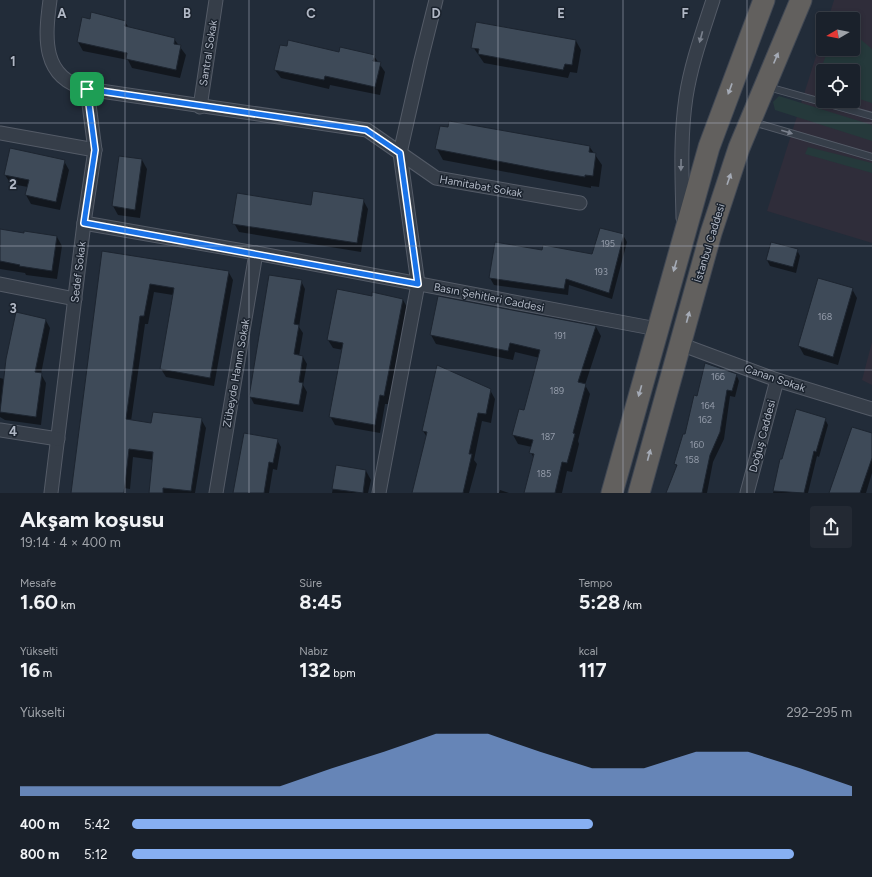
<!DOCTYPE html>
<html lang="tr">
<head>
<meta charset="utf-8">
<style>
	:root { --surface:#1a212b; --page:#232933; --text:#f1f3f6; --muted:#9fa3a9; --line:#383e47; --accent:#87b0f3 }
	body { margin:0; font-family:Figtree,sans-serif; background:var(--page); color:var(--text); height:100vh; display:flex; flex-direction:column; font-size:15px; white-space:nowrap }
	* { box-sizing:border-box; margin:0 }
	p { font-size:13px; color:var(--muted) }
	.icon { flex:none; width:22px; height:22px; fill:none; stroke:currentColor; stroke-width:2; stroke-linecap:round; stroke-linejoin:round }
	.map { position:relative; height:493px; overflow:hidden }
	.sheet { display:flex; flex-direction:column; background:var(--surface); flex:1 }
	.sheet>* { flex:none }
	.needle { width:26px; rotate:260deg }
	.fabs { position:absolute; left:816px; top:12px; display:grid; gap:8px }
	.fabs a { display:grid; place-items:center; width:44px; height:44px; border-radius:4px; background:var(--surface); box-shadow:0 2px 6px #0003,0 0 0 1px var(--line); font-size:20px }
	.pin { position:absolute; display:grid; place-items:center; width:34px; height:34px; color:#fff; margin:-17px; border-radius:8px; box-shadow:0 2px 6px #0006 }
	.round { display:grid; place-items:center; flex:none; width:42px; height:42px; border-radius:4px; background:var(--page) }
	.overview { display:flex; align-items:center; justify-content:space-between; height:68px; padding:0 20px }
	h1 { font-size:22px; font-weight:700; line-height:30px }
	.metrics { display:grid; grid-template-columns:repeat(3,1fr); gap:6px; height:68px; padding:4px 20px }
	.metrics div { display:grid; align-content:center }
	.metrics b { font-size:20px; font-weight:700 }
	.metrics small { font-size:11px; font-weight:400 }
	.metrics p { font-size:11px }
	.chart { height:112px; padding:8px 20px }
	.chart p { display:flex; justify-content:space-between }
	.chart svg { width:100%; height:72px; margin-top:4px; fill:var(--accent); opacity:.7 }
	ul { padding:0 20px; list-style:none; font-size:13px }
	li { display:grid; grid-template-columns:64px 48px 1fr; align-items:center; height:30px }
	li i { height:10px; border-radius:5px; background:var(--accent) }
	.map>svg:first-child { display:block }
	.medical { fill:#2f2d3a; fill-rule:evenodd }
	.green { fill:#25393b }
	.shadow { fill:#0007 }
	.building { fill:#3e4a58; stroke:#1d2530 }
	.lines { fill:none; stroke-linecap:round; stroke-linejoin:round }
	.service-casing { stroke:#545b67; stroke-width:8 }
	.minor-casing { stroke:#545b67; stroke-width:15 }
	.trunk-casing { stroke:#414854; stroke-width:23 }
	.service { stroke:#363e49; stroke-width:6 }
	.minor { stroke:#363e49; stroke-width:13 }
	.trunk { stroke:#62605e; stroke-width:21 }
	.oneway { fill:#7a818d }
	.oneway2 { fill:#a5abb6 }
	.route-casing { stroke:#fff; stroke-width:8 }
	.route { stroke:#1a73e8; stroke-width:5 }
	.grid { fill:none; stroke:#b1b8c5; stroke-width:1; stroke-opacity:0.55 }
	.labels { text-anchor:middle; stroke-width:3; stroke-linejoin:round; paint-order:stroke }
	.number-label { font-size:9px; fill:#949caa }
	.street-label { font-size:11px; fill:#b1b8c5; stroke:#1b232e }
	.grid-label { font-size:13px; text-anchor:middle; font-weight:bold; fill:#b1b8c5; stroke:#1b232e; stroke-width:3; stroke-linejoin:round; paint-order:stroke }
</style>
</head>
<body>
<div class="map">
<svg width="872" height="493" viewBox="0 0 872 493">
	<rect width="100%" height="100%" fill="#222c39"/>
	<g class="medical">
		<path d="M834 0H872V243L767 211 823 34V49H853V19H828ZM823 71H853V101H823Z"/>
		<path d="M872 342V385L862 380Z"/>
	</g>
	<g class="green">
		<path d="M853 33 872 49V103L853 97V71H823V88L815 86 828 49H853Z"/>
		<path d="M779 96 872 125V141L775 110 773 102Z"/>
		<path d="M808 147 872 163V173L805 154Z"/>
	</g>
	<g class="shadow">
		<path d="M90 20 125 22 129 28 174 39 186 55 180 78 132 68 128 60 83 51 78 42Z"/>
		<path d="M576 41 581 50 577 73 570 72 568 78 484 63 473 47Z"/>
		<path d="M374 56 385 72 380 95 330 85 329 89 281 78 275 70Z"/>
		<path d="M589 146 602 165 599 187 591 186V188L443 160 437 149Z"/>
		<path d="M142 160 147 169 140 218 118 215 113 206Z"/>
		<path d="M64 161 69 170 60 210 31 204 26 195 28 187 11 184 5 175Z"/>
		<path d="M363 200 368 209 361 252 239 232 234 223 312 206Z"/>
		<path d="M0 230 57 237 62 246 57 279 26 275 25 273 0 269Z"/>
		<path d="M623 235 627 242 612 299 569 285 568 295 494 285 490 278 542 251 593 255Z"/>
		<path d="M797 250 800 256 796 273 770 266 767 260Z"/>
		<path d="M103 252 228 271 233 280 214 386 166 377 161 369 173 295 154 292 148 324H145L131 421 152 424 201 419 206 428 195 493H150L154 460 133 457 130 489 124 488 123 493H72Z"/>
		<path d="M301 281 305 289 299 327 303 333 299 356 303 357 307 364 303 385 307 392 303 412 254 404 250 396Z"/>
		<path d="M852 289 857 298 838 365 804 355 799 346Z"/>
		<path d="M372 297 403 300 408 309 388 404H385L380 433 335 425 330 416 343 350 333 348 328 340Z"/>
		<path d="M45 319 50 328 41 374 46 383 41 425 5 420 0 417V378L4 379Z"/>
		<path d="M596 327 601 336 585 385 590 394 578 441 579 444 572 472 567 471 562 493H525L534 458 531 453 532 447 518 444 513 435 525 411 540 358 515 352 513 360 436 344 431 335Z"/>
		<path d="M736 374 739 381 735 397 730 396 724 439 713 462 707 493H667L677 467 675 464 697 397Z"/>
		<path d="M490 390 495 399 491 423 482 421 474 460 477 464 469 493H413L427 437 423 431Z"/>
		<path d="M825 419 828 425 819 457 817 456 808 493H773L781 460Z"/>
		<path d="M872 434V473L866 493H830Z"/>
		<path d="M277 440 281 447 277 470 273 469 269 493H234Z"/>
		<path d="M337 466 366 471 371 480 368 493H332Z"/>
		<path d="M500 490 509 493H499Z"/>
	</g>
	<g class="building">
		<path d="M91 12 126 21 125 26 175 38 174 44 181 45 176 70 126 59 127 53 77 42 82 17 90 19Z"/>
		<path d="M476 22 576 40 572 65 565 64 563 70 478 54 479 49 471 48Z"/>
		<path d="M288 40 339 52 340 47 375 55 373 61 381 62 375 87 325 76 324 80 274 70 280 45 287 46Z"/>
		<path d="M449 121 590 146 589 152 596 153 593 176 585 175V177L549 171 435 149 440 126 448 127Z"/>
		<path d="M10 148 65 160 56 202 25 195 29 180 4 175Z"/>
		<path d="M119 156 142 159 135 210 112 206Z"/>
		<path d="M313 191 364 199 357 243 232 224 237 193 311 205Z"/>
		<path d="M600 228 624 234 609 293 566 279 564 289 489 278 495 242 542 250 543 245 592 254Z"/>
		<path d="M0 229 24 233V231L57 236 52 271 19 266 20 265 0 261Z"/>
		<path d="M771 242 798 249 793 267 766 260Z"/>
		<path d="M102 251 229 271 210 378 160 369 174 288 150 284 144 316H140L126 419 151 423 153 412 202 418 191 491 163 488V493H149L153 452 129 449 124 493H71Z"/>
		<path d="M269 275 302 280 294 324 299 325 294 354 303 356 299 382 303 383 299 405 249 397Z"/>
		<path d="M818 278 853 288 833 357 798 346Z"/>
		<path d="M337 289 372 296V292L403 299 384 396 380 395 375 425 329 417 343 343 327 340Z"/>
		<path d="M438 296 596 326 578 382 586 384 573 433 575 434 567 463 562 462 555 493H524L534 454 529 453 533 440 512 435 519 409 524 410 540 350 510 343 508 351 430 335Z"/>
		<path d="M16 312 46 319 35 372 42 373 36 417 0 412 6 359Z"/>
		<path d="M705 363 737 374 732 391 727 390 720 432 710 455 702 493H666L677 465 674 464 683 434H685L694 395 697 396Z"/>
		<path d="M437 365 491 389 486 414 478 413 469 454H472L463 493H412L427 432 422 431Z"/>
		<path d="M796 409 826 418 816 452 814 451 804 493 773 491 780 459H782Z"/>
		<path d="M852 427 872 433V458L860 493H829Z"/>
		<path d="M244 433 278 439 273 463 269 462 264 493H233Z"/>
		<path d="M336 465 366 470 363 493 332 489Z"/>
	</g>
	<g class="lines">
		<defs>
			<g id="service">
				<path d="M768 87 872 116"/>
				<path d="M753 122 872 157"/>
			</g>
			<g id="minor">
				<path d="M50 0C45 37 41 78 87 89L95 150 84 223 51 493"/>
				<path d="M87 89 367 130 436 178 580 203"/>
				<path d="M200 107 216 0"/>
				<path d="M0 133 95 150"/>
				<path d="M683 218C682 178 680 137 686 97 691 64 703 31 713 0"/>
				<path d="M84 223 256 253 657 329"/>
				<path d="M0 284 75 299"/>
				<path d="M680 344 777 380 872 409"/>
				<path d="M0 430 58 439"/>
				<path d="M216 493 256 253"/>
				<path d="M379 493 418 284 400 153 421 60 436 0"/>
				<path d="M747 493 777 380"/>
			</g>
			<g id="trunk">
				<path d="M612 493 709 147 764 0"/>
				<path d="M639 493 711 233 739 148 801 0"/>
			</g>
		</defs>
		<use href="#service" class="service-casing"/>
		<use href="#minor" class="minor-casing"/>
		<use href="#trunk" class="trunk-casing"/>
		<use href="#service" class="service"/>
		<use href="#minor" class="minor"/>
		<use href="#trunk" class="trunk"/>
	</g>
	<defs><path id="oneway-solid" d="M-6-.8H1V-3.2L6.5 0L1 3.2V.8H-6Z"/></defs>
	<g class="oneway">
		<use href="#oneway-solid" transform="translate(701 37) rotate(105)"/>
		<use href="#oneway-solid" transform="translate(787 132) rotate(17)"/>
		<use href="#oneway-solid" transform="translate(681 165) rotate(91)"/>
	</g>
	<g class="oneway2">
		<use href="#oneway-solid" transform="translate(776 58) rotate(-67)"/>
		<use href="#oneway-solid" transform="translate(730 89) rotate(110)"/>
		<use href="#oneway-solid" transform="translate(729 179) rotate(-71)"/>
		<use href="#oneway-solid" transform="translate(675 266) rotate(106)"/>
		<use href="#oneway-solid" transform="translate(688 317) rotate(-75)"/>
		<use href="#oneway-solid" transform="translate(640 391) rotate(106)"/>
		<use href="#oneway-solid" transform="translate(649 455) rotate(-75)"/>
	</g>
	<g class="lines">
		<defs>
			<path id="route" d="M87 89 366 130 400 153 418 284 84 223 95 150Z"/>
		</defs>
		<use href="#route" class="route-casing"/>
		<use href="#route" class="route"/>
	</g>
	<path class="grid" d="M125 0V493M249 0V493M374 0V493M498 0V493M623 0V493M747 0V493M0 123H872M0 246H872M0 370H872"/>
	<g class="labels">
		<g class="number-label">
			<text x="608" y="247">195</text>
			<text x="601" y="275">193</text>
			<text x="825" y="320">168</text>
			<text x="560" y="339">191</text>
			<text x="718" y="380">166</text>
			<text x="557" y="394">189</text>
			<text x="708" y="409">164</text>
			<text x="705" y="423">162</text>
			<text x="548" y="440">187</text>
			<text x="697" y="448">160</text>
			<text x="692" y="463">158</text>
			<text x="544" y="477">185</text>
		</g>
		<g class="street-label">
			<text transform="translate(208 53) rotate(-81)" y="4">Santral Sokak</text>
			<text transform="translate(481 186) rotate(10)" y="4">Hamitabat Sokak</text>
			<text transform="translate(709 243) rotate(-73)" y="4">İstanbul Caddesi</text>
			<text transform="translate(78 272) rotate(-83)" y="4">Sedef Sokak</text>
			<text transform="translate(489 297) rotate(11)" y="4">Basın Şehitleri Caddesi</text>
			<text transform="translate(236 373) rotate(-80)" y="4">Zübeyde Hanım Sokak</text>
			<text transform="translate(775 378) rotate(19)" y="4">Canan Sokak</text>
			<text transform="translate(762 436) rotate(-75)" y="4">Doğuş Caddesi</text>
		</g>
	</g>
	<g class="grid-label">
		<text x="62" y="18">A</text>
		<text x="187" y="18">B</text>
		<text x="311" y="18">C</text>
		<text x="436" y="18">D</text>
		<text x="561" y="18">E</text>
		<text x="685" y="18">F</text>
		<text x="13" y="66">1</text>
		<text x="13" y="189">2</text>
		<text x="13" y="313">3</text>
		<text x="13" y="436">4</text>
	</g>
</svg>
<div class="fabs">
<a><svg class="needle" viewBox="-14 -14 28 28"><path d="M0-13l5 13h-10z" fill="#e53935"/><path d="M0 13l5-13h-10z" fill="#9fa3a9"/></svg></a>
<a><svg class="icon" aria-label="locate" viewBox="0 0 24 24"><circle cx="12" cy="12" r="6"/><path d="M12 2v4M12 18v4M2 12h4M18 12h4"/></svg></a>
</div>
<div class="pin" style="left:87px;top:89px;background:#1e9e55"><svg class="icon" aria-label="arrive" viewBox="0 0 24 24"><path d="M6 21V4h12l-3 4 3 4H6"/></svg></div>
</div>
<section class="sheet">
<div class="overview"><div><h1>Akşam koşusu</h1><p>19:14 · 4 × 400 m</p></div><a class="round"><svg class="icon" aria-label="share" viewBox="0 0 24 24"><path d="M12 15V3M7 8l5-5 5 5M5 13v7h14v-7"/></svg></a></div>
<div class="metrics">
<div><p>Mesafe</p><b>1.60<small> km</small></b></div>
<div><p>Süre</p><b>8:45</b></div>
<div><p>Tempo</p><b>5:28<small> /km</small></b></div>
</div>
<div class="metrics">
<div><p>Yükselti</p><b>16<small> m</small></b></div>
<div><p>Nabız</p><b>132<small> bpm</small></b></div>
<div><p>kcal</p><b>117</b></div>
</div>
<div class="chart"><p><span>Yükselti</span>292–295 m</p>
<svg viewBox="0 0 160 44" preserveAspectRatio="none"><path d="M0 44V38L10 38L20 38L30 38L40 38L50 38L60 27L70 17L80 6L90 6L100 17L110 27L120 27L130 17L140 17L150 27L160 38V44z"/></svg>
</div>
<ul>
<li><b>400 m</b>5:42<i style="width:64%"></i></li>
<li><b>800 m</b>5:12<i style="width:92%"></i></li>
</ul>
</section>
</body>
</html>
